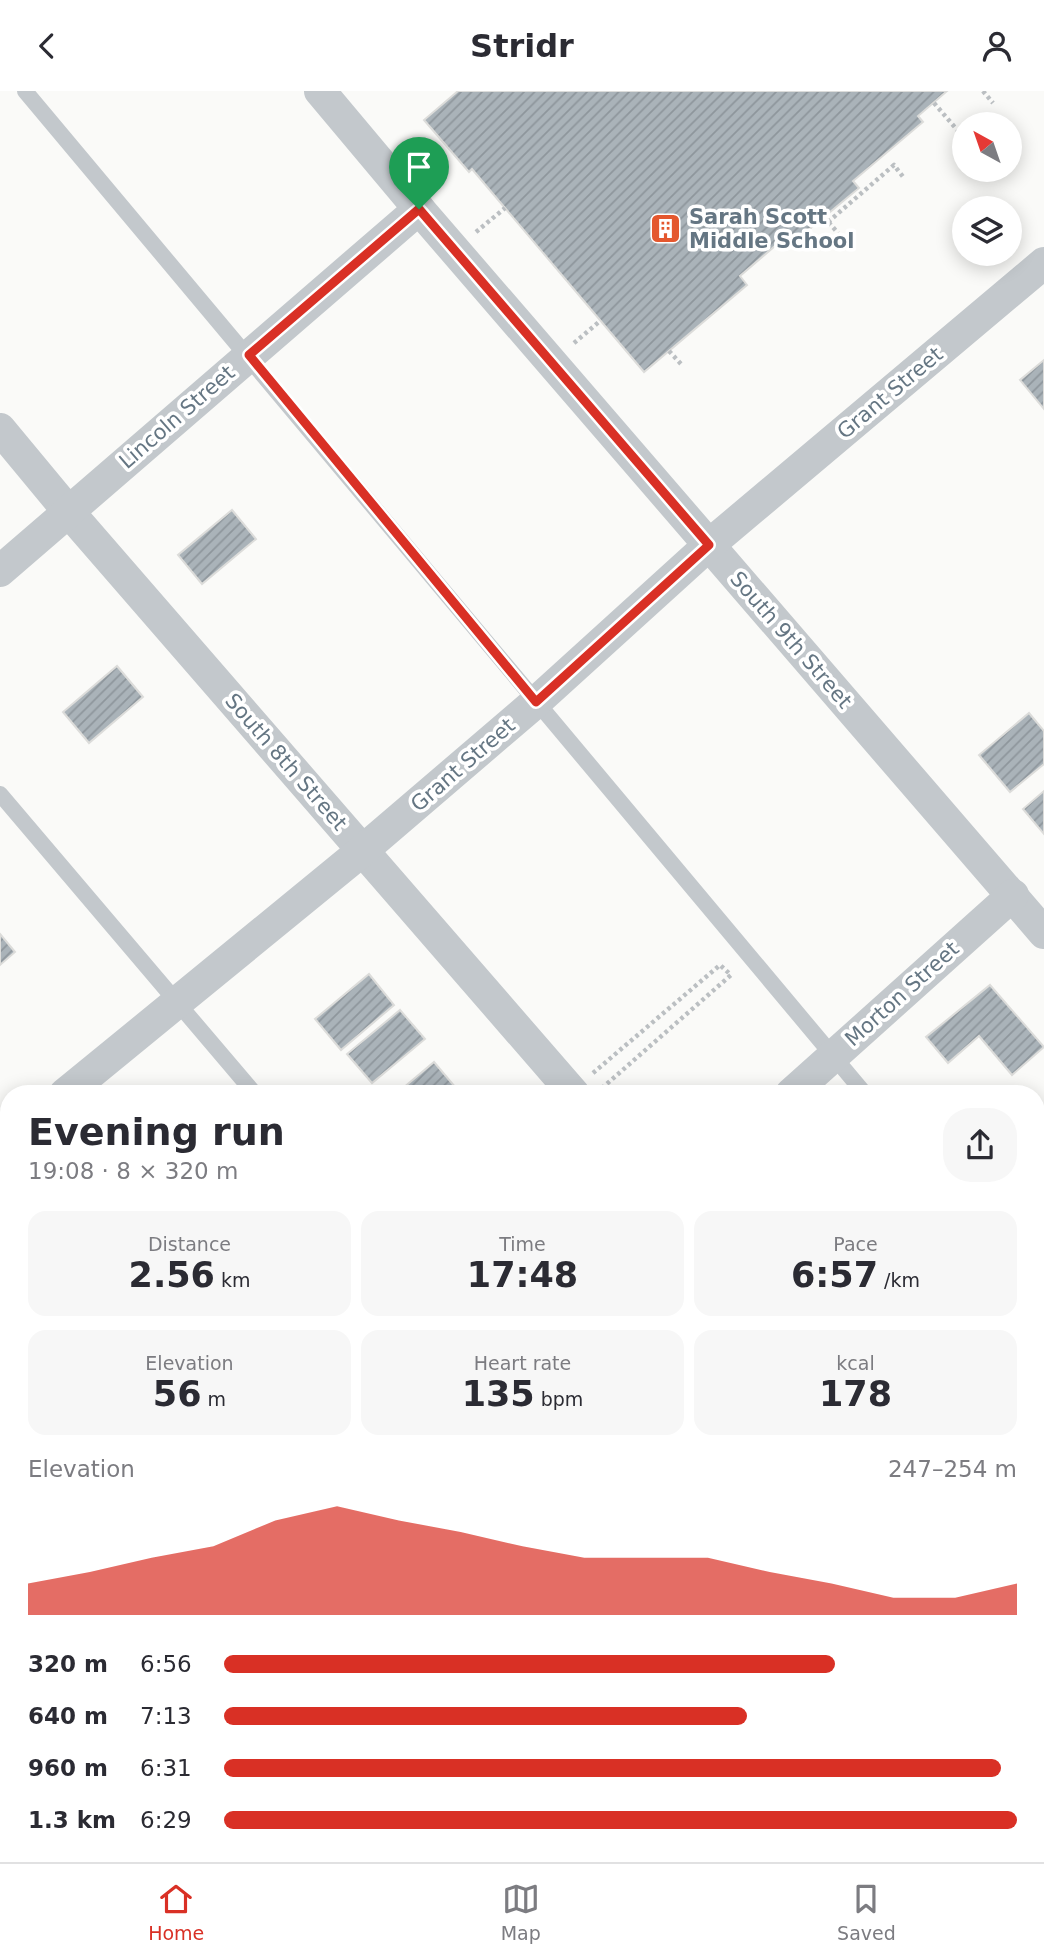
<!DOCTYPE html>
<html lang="en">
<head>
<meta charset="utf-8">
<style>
	:root { --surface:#fff; --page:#f7f7f7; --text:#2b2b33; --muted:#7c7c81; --line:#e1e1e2; --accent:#d93025 }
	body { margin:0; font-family:"DejaVu Sans",sans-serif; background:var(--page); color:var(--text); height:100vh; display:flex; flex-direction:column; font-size:26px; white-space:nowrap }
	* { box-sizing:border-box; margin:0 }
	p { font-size:23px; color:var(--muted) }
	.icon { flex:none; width:38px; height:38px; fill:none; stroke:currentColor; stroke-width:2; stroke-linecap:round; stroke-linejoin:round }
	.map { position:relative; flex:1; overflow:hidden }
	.sheet { position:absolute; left:0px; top:994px; width:1045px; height:777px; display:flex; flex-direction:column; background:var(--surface); border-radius:28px 28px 0 0; box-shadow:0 4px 18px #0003 }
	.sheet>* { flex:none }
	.needle { width:46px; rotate:320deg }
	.buttons { position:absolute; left:952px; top:21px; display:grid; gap:14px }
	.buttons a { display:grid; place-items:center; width:70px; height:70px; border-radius:50%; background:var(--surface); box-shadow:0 4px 18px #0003; font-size:35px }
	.pin { position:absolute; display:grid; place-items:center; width:60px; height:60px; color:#fff; margin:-72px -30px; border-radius:50% 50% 50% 0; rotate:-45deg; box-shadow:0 0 7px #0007 }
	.pin .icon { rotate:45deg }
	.round { display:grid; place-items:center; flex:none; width:74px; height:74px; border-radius:28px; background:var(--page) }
	.summary { display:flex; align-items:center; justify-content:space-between; height:119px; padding:0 28px }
	h1 { font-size:38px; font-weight:700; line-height:52px }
	.figures { display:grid; grid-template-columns:repeat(3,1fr); gap:10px; height:119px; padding:7px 28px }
	.figures div { display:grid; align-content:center; border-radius:18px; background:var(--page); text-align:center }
	.figures b { font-size:35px; font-weight:700 }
	.figures small { font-size:19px; font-weight:400 }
	.figures p { font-size:19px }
	.chart { height:196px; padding:14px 28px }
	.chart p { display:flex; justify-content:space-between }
	.chart svg { width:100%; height:126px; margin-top:7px; fill:var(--accent); opacity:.7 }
	ul { padding:0 28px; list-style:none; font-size:23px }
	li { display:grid; grid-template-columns:112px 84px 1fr; align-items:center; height:52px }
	li i { height:18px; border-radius:9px; background:var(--accent) }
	header { display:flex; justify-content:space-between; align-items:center; height:91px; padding:0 28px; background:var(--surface); font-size:32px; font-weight:700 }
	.tab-bar { display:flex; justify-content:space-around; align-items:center; height:98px; border-top:2px solid var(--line); background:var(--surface); font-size:19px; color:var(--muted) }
	.tab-bar a { display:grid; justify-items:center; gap:4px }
	.tab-bar .selected { color:var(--accent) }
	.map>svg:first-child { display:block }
	.building { fill:url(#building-hatch); stroke:#dcdcda; stroke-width:2 }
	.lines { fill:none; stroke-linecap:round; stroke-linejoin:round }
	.secondary-casing { stroke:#b3babf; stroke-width:40 }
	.path { stroke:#bbbfc2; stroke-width:4.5; stroke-dasharray:3.5 3.5; stroke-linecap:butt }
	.lane { stroke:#c3c8cc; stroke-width:16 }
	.street { stroke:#c3c8cc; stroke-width:32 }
	.secondary { stroke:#fff; stroke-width:38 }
	.route-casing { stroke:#fff; stroke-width:14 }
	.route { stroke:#d93025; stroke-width:9 }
	.labels { text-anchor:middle; stroke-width:7; stroke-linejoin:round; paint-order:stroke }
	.poi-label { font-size:21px; font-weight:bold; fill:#657683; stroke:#fff; text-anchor:start }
	.street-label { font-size:21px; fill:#657683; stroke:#fff }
</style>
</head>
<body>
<header><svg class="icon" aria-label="back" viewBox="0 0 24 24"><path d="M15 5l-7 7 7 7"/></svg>Stridr<svg class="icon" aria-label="person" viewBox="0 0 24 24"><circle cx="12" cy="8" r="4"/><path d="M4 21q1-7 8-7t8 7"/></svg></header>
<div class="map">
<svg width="1044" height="1771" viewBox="0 0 1044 1771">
	<defs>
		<pattern id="building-hatch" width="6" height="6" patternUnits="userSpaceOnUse" patternTransform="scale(1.75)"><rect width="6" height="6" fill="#aab3b9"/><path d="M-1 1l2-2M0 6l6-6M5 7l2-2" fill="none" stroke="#8e969c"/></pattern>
	</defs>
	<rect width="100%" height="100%" fill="#fafaf8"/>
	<g class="building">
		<path d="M458 0H947L918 25 923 31 853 90 859 97 788 156 782 149 740 185 747 194 644 281 472 78 469 81 424 29Z"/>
		<path d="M1044 269V318L1020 289Z"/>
		<path d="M232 419 256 448 202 493 178 464Z"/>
		<path d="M117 575 143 606 89 652 63 621Z"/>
		<path d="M1029 622 1044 640V673L1010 701 979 664Z"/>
		<path d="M1044 700V743L1023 718Z"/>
		<path d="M0 843 15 861 0 874Z"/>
		<path d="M369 883 394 914 341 959 315 928Z"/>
		<path d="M990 894 1044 956 1012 984 979 945 948 972 926 946Z"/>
		<path d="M400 919 425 948 372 992 347 963Z"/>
		<path d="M434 971 461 1003H396Z"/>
		<path d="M5 1195 9 1199V1248L0 1255V1199Z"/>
		<path d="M399 1762H414L421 1771H388Z"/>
	</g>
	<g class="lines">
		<defs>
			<g id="secondary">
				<path d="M0 1061 9 1071"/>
				<path d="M1036 1411 1044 1404"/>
				<path d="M575 1771 586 1762"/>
			</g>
		</defs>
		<use href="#secondary" class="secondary-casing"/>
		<g class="path">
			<path d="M983 0 993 12"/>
			<path d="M934 12 959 41"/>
			<path d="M824 126 838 142"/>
			<path d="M828 131 894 74 904 87"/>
			<path d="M476 141 505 117"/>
			<path d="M574 252 600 230"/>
			<path d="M669 260 681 273"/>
			<path d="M593 982 720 874 731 884 601 998"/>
		</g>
		<g class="lane">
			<path d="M25 0C307 332 583 670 865 1003"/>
			<path d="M0 703 255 1003"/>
			<path d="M1036 1206 1044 1216"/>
			<path d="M1036 1684 1044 1677"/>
			<path d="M896 1762 903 1771"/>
			<path d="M940 1771 950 1762"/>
		</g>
		<g class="street">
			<path d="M320 0 419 118 1044 842"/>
			<path d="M0 338 68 420 574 1003"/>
			<path d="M0 480 419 118"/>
			<path d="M65 1003 362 760 536 611 709 454 1044 172"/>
			<path d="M791 1003 1013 804"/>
			<path d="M0 1443 9 1453"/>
			<path d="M1036 1567 1044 1577"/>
			<path d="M0 1657 9 1650"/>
			<path d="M253 1762 260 1771"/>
		</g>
		<use href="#secondary" class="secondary"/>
	</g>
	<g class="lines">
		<defs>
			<path id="route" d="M419 118 709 454 536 611 249 264Z"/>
		</defs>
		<use href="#route" class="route-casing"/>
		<use href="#route" class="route"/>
	</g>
	<defs>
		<symbol id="building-square" viewBox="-11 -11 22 22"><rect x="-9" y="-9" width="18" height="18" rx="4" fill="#e4572e" stroke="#fff"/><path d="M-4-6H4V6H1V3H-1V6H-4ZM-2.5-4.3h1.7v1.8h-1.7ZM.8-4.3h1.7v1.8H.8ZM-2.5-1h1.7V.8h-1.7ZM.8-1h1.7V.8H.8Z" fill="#fff"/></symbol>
	</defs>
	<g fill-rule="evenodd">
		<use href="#building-square" x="648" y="120" width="35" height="35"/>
	</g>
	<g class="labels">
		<g class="poi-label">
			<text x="689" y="133">Sarah Scott<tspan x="689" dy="24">Middle School</tspan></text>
		</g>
		<g class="street-label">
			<text transform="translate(890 302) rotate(-40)" y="7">Grant Street</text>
			<text transform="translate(177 326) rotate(-41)" y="7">Lincoln Street</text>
			<text transform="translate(791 549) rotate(49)" y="7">South 9th Street</text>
			<text transform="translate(286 671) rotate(49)" y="7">South 8th Street</text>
			<text transform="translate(463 674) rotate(-41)" y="7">Grant Street</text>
			<text transform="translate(902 903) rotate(-42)" y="7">Morton Street</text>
		</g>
	</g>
</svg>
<div class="buttons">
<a><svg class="needle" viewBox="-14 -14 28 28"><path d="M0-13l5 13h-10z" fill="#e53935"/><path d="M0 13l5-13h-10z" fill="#7c7c81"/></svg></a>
<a><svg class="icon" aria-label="layers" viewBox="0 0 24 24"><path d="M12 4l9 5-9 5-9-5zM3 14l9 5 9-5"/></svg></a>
</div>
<div class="pin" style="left:419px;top:118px;background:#1e9e55"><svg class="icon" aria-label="arrive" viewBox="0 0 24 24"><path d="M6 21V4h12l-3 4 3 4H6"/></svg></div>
<section class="sheet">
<div class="summary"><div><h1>Evening run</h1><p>19:08 · 8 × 320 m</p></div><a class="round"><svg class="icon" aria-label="share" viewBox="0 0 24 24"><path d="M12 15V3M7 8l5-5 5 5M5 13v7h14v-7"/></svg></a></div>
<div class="figures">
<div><p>Distance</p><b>2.56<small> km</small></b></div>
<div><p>Time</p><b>17:48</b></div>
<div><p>Pace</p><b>6:57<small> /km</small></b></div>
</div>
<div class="figures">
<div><p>Elevation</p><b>56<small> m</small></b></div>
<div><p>Heart rate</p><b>135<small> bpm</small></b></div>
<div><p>kcal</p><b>178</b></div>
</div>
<div class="chart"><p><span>Elevation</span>247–254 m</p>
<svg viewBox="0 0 160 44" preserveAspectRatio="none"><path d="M0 44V33L10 29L20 24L30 20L40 11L50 6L60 11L70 15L80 20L90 24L100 24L110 24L120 29L130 33L140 38L150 38L160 33V44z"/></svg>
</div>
<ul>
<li><b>320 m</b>6:56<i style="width:77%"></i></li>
<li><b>640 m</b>7:13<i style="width:66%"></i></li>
<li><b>960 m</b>6:31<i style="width:98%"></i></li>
<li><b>1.3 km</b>6:29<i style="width:100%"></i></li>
</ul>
</section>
</div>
<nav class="tab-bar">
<a class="selected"><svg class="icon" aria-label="home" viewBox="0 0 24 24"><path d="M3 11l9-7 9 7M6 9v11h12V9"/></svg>Home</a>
<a><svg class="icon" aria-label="map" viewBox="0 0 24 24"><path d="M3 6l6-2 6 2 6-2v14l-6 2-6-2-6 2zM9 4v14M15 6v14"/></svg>Map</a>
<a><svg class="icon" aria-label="saved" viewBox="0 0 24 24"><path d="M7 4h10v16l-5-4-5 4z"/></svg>Saved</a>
</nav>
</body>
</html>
